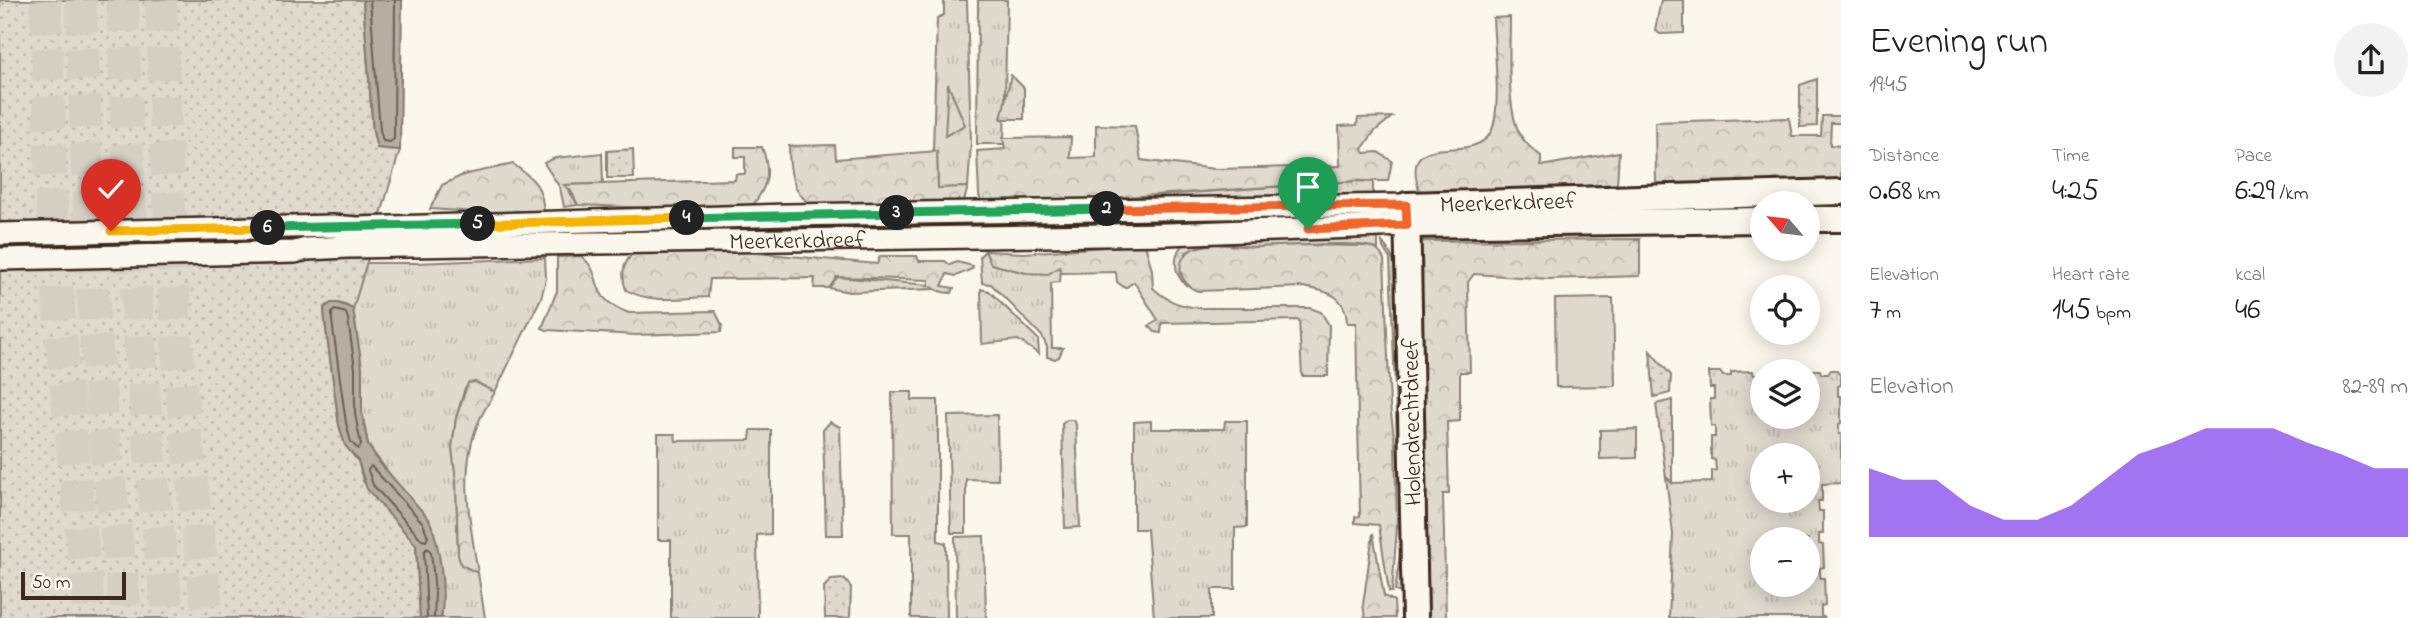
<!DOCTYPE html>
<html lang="en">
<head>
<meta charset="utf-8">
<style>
	:root { --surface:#fff; --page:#f2f2f2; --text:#202124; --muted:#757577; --accent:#7c3aed }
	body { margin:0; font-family:"Indie Flower",sans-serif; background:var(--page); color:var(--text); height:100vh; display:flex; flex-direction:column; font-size:26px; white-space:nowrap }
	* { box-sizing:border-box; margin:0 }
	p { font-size:23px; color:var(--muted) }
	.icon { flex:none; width:38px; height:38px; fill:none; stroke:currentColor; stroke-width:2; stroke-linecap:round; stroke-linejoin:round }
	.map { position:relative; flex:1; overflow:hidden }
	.drawer { display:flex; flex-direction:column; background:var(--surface); width:595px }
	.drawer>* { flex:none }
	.needle { width:46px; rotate:298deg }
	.tools { position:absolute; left:1750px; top:191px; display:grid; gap:14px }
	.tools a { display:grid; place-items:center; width:70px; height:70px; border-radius:50%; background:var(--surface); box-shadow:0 4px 18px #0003; font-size:35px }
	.scale { position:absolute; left:21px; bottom:18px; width:105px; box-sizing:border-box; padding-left:7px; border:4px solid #3b2a1e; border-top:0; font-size:19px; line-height:24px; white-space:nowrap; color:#3b2a1e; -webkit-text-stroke:5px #fbf7ec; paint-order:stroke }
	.pin { position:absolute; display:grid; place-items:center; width:60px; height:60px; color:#fff; margin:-72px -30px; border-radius:50% 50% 50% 0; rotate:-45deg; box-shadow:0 0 7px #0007 }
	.pin .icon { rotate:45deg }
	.km { position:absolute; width:35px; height:35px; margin:-18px; border-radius:50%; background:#222; color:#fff; font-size:19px; line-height:35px; text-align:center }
	.round { display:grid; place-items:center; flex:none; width:74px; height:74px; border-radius:37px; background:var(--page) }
	.headline { display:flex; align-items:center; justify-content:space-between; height:119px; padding:0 28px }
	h1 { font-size:38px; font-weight:600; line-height:52px }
	.figures { display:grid; grid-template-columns:repeat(3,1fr); gap:10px; height:119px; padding:7px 28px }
	.figures div { display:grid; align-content:center }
	.figures b { font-size:30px; font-weight:600 }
	.figures small { font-size:19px; font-weight:400 }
	.figures p { font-size:19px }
	.chart { height:196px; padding:14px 28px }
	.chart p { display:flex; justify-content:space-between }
	.chart svg { width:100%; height:126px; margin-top:7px; fill:var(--accent); opacity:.7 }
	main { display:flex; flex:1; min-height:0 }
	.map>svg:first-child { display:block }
	.grass { fill:url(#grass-tufts); stroke:#8d8276; stroke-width:2; fill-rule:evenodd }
	.forest { fill:url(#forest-crowns); stroke:#8d8276; stroke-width:2 }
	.park { fill:url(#park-dots); stroke:#8d8276; stroke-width:2 }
	.pitch { fill:#dfd9ce; stroke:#8d8276; stroke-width:2 }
	.water { fill:#b6aea2; stroke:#85796d; stroke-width:2 }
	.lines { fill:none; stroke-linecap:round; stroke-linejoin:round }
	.shore { stroke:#6c5f53; stroke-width:2 }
	.motorway-tunnel { stroke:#d5cec3; stroke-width:32; stroke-dasharray:32 16; stroke-linecap:butt }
	.tertiary-casing { stroke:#3b2a1e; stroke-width:26 }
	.secondary-casing { stroke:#3b2a1e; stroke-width:30 }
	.tertiary { stroke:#fbf7ec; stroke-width:21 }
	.secondary { stroke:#fbf7ec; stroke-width:24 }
	.split-1-casing { stroke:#fff; stroke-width:14 }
	.split-2-casing { stroke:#fff; stroke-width:14 }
	.split-3-casing { stroke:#fff; stroke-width:14 }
	.split-4-casing { stroke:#fff; stroke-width:14 }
	.split-5-casing { stroke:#fff; stroke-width:14 }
	.split-6-casing { stroke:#fff; stroke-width:14 }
	.split-7-casing { stroke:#fff; stroke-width:14 }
	.split-1 { stroke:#f0652b; stroke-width:9 }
	.split-2 { stroke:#f0652b; stroke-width:9 }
	.split-3 { stroke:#22a559; stroke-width:9 }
	.split-4 { stroke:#22a559; stroke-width:9 }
	.split-5 { stroke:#f5b400; stroke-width:9 }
	.split-6 { stroke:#22a559; stroke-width:9 }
	.split-7 { stroke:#f5b400; stroke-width:9 }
	.labels { text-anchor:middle; stroke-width:7; stroke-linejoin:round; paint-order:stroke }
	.street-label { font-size:24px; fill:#3b2a1e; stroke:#fbf7ec }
</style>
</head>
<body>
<main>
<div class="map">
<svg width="1841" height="618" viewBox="0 0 1841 618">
	<defs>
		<pattern id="grass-tufts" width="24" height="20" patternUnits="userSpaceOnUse" patternTransform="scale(1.75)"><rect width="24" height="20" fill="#dfd9ce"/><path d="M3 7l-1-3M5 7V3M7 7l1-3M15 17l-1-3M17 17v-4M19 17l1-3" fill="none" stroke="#c0bab0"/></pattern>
		<pattern id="forest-crowns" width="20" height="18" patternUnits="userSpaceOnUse" patternTransform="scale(1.75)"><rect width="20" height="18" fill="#dfd9ce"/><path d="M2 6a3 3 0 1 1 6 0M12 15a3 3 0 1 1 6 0" fill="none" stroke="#c0bab0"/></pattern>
		<pattern id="park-dots" width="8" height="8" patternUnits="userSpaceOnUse" patternTransform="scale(1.75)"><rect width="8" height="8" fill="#dfd9ce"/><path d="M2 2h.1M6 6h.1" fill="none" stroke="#c0bab0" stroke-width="1.8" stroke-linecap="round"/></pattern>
	</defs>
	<rect width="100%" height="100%" fill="#fbf7ec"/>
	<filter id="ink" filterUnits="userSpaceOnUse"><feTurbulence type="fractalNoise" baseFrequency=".0143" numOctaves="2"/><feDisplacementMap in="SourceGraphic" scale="14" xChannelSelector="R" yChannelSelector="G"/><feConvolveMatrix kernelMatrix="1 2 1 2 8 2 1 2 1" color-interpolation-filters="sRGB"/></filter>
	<g filter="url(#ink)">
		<g class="grass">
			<path d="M944 0H967L971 143 968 187 938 188 937 151H933L937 18 944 15Z"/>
			<path d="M978 0H1007L1004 144H977Z"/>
			<path d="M1661 0H1684V33L1660 34 1655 30Z"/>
			<path d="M602 153 603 184 565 185 578 205 564 207 560 188 544 163 555 158Z"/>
			<path d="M1356 181 1373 182V199L1124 203 1120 198Z"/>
			<path d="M1370 235 1378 239V250C1360 238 1280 248 1255 247 1241 247 1227 243 1212 245 1203 246 1195 248 1187 252L1180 273 1187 286C1172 274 1172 252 1187 240Z"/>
			<path d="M1382 242C1387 248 1391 253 1393 261 1401 297 1395 341 1398 379 1402 450 1408 521 1401 593L1395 591 1401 546 1390 259 1383 248Z"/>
			<path d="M985 251 991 264 1026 273H1048L1061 266 1060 282 1051 283 1052 348H1063L1059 357 1055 359 1047 357V347L1042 336 991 284 982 283 980 256Z"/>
			<path d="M545 258 546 279 541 298 495 392 475 382 465 388 456 418 452 448 456 480 458 555 469 568 478 573 485 618H441L442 613 394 480 368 445 362 413V368L353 309 347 306 324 308 420 618H376L317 263H415Z"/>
			<path d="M837 277 929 285 935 289 849 292 829 288Z"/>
			<path d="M981 289 989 291 1038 339 1039 354 1018 340 982 344Z"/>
			<path d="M1798 370H1820L1821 374H1828L1831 370H1836L1841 376V385L1838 386V396H1841V423L1839 424V434H1841V483L1822 484V501H1818L1819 511H1823V534H1819V544L1823 545 1824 567 1820 568V578H1824L1825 605 1821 606V616L1825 618H1669L1673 534 1666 477 1672 483 1712 482V471L1716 470 1715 460 1711 459V437H1715V427L1711 426 1710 399H1714V388H1710L1709 372H1720L1723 376H1731V372L1753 371 1754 375H1762V416H1808V371ZM1762 455H1808V500H1762ZM1762 539H1808V584H1762Z"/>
			<path d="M892 392H912V400H938V541L946 543 947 618H911V534H893Z"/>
			<path d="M997 415 998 480 966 479V533H951L948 416Z"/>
			<path d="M1067 420H1073L1076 424 1080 527 1065 528 1062 424Z"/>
			<path d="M1151 421V429H1224L1225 421H1247V527L1235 528V589H1212V618H1154L1147 529H1134V422Z"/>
			<path d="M830 422 840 427 843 535H826L823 430Z"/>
			<path d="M751 430H771V534L757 535 758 618H671V540H658V434H675L676 441 750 440Z"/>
			<path d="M984 536 986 618H956L955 537Z"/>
		</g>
		<g class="forest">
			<path d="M1510 17C1510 48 1506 106 1519 132 1524 143 1532 149 1541 156V166L1619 152 1617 184 1421 196C1394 122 1472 168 1491 132 1502 110 1494 44 1493 18Z"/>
			<path d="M1011 75 1024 88V119H1001Z"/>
			<path d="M948 84 965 125 945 136Z"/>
			<path d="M1822 116H1841V123H1831L1830 145 1841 146V181L1656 184 1655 122 1789 118 1792 136H1821Z"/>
			<path d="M1392 117 1375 131 1362 149 1365 153 1378 152 1392 161 1388 181H1356L982 207 979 194 977 151 1005 149 1003 138 1071 137 1070 158 1096 157V125L1135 126 1141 160 1215 169 1340 166 1339 126 1357 125 1358 118Z"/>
			<path d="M835 145 836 159 937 151 938 188 968 187 963 204 813 206C791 193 789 169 789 146Z"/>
			<path d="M735 147H762C773 177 766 187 748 212L578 205 571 191 564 185 735 180 736 174H745V157H735Z"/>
			<path d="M513 164C536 181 543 186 544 216L430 209 442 185 463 175Z"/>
			<path d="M1640 239V276L1549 279 1474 274 1468 282 1470 372H1460V421L1447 422 1449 494H1443L1446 618H1429L1419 241Z"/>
			<path d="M1145 244 1152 270 1153 288C1167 301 1180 306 1199 308H1310L1321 312 1329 325 1328 376H1302L1299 320 1162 323 1161 333 1155 332 1149 326 1158 320 1134 282 1125 288 1117 282 1116 272 1061 273 1060 267 1048 274 1026 273 991 264 985 251 1024 253Z"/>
			<path d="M1214 244 1255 247 1301 245 1364 246C1375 247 1379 250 1384 259L1390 406 1395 444 1397 526 1392 592H1389L1379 525 1355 523V517L1360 516 1356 323H1347C1346 295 1328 291 1303 287L1198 291C1180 285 1173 262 1191 250 1197 246 1206 246 1214 244Z"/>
			<path d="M634 252H746L877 264 880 256H917L919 261H945L950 265 957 262 973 266 972 269 956 276 947 274 942 286 954 288 952 293C942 293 937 291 929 285V280L837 277 829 288H814L815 278 710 279 708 297C681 298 651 304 626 290 621 275 622 264 634 252Z"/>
			<path d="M581 256C607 277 584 296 629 313L715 311 722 325 721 332 636 335 547 330 542 328 557 291V257Z"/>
			<path d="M475 382 495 392C490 402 483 411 479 421 458 469 470 523 478 573L461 565 458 555 456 480 452 448 456 418 468 383Z"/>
			<path d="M1373 533 1384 596 1394 601 1395 618H1365L1363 605Z"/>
		</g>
		<g class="park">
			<path d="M0 0H363L373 132 378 148 400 150 353 309C342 303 334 300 324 308L325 322 339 425 345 445 358 460 363 481 416 545 420 618H0Z"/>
			<path d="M1817 79V126L1800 127V85Z"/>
			<path d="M633 149 634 178H607V151Z"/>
			<path d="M1650 351 1671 375 1670 393 1654 397Z"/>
			<path d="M1672 400V483L1666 477 1656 404Z"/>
			<path d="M844 579 851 587 850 618H825L824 587 831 580Z"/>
		</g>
		<g class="pitch">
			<path d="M1613 298 1615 386 1556 387 1555 299Z"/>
			<path d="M1637 429V458L1600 459V430Z"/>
		</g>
		<g class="water">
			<path d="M363 0H402L400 150 377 148 373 132Z"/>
			<path d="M331 303H338L353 309 362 368V413L368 445 378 461 429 519C440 544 446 591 441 618H420L416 545 367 489 358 461 345 445 339 425 325 322 324 308Z"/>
		</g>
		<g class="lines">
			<g class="shore">
				<path d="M370 0 380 130 383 141 390 142 394 139 395 0"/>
				<path d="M335 310 346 313 348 319 355 369V414L361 445 358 449 351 442 346 423 332 321V313Z"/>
				<path d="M371 466 423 523 428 537 426 541 422 540 373 485 368 470Z"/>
				<path d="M427 618 424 552 427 548 431 552 435 592 434 618"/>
			</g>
			<g class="motorway-tunnel">
				<path d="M46 0 51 192 62 348 90 618"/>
				<path d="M81 0 91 269 102 421 127 618"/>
				<path d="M123 0C127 207 142 413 169 618"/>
				<path d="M161 0 168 190 178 362 208 618"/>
			</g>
			<defs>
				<g id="tertiary">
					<path d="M0 234 332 226 357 228 788 215 1407 205"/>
					<path id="s1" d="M0 259 295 252 307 249 348 247 1167 234 1407 225"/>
				</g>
				<g id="secondary">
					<path d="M1808 219H1841"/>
					<path d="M1407 225 1762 220"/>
					<path id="s2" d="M1415 618 1407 205 1841 192"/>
				</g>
			</defs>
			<use href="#tertiary" class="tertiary-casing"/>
			<use href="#secondary" class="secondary-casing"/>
			<use href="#tertiary" class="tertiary"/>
			<use href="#secondary" class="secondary"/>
		</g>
	</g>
	<g class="lines" filter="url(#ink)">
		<defs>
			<path id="split-1" d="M1308 229 1407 225 1406 205 1317 206"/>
			<path id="split-2" d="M1107 209 1317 206"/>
			<path id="split-3" d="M897 213 1107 209"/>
			<path id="split-4" d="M687 218 897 213"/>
			<path id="split-5" d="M478 224 687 218"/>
			<path id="split-6" d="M268 228 478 224"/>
			<path id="split-7" d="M111 231 268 228"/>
		</defs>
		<use href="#split-1" class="split-1-casing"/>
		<use href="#split-2" class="split-2-casing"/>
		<use href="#split-3" class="split-3-casing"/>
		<use href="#split-4" class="split-4-casing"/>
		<use href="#split-5" class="split-5-casing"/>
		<use href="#split-6" class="split-6-casing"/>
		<use href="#split-7" class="split-7-casing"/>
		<use href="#split-1" class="split-1"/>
		<use href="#split-2" class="split-2"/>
		<use href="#split-3" class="split-3"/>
		<use href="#split-4" class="split-4"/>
		<use href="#split-5" class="split-5"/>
		<use href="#split-6" class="split-6"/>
		<use href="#split-7" class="split-7"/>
	</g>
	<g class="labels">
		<g class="street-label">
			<text dy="8" stroke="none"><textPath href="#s2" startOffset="514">Meerkerkdreef</textPath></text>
			<text dy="8" stroke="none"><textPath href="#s1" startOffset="798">Meerkerkdreef</textPath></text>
			<text transform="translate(1411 422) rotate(-91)" y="8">Holendrechtdreef</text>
		</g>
	</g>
</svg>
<div class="tools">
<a><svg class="needle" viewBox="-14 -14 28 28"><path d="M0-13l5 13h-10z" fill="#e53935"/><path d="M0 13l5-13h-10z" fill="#757577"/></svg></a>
<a><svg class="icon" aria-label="locate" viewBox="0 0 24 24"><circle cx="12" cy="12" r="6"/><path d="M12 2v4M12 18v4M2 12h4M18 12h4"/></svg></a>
<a><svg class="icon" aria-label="layers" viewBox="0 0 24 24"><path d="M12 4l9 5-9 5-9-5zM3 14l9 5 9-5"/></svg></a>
<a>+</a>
<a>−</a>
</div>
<div class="scale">50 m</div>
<div class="pin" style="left:1308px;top:229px;background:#1e9e55"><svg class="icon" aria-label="arrive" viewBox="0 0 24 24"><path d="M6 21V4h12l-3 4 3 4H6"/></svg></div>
<div class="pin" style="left:111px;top:231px;background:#d93025"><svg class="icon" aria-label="check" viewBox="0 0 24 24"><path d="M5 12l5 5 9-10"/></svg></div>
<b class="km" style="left:1107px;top:209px">2</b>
<b class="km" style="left:897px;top:213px">3</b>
<b class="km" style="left:687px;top:218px">4</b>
<b class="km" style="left:478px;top:224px">5</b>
<b class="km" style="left:268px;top:228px">6</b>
</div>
<section class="drawer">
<div class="headline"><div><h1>Evening run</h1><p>19:45</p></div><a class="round"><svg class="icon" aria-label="share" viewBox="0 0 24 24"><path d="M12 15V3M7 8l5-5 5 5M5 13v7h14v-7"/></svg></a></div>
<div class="figures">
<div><p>Distance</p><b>0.68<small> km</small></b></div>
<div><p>Time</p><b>4:25</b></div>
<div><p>Pace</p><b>6:29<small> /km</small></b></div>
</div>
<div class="figures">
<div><p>Elevation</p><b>7<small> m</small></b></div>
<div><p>Heart rate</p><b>145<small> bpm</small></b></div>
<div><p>kcal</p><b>46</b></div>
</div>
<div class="chart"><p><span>Elevation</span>82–89 m</p>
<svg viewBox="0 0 160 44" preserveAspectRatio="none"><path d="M0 44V20L10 24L20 24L30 33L40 38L50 38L60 33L70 24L80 15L90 11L100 6L110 6L120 6L130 11L140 15L150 20L160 20V44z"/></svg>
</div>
</section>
</main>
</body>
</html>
